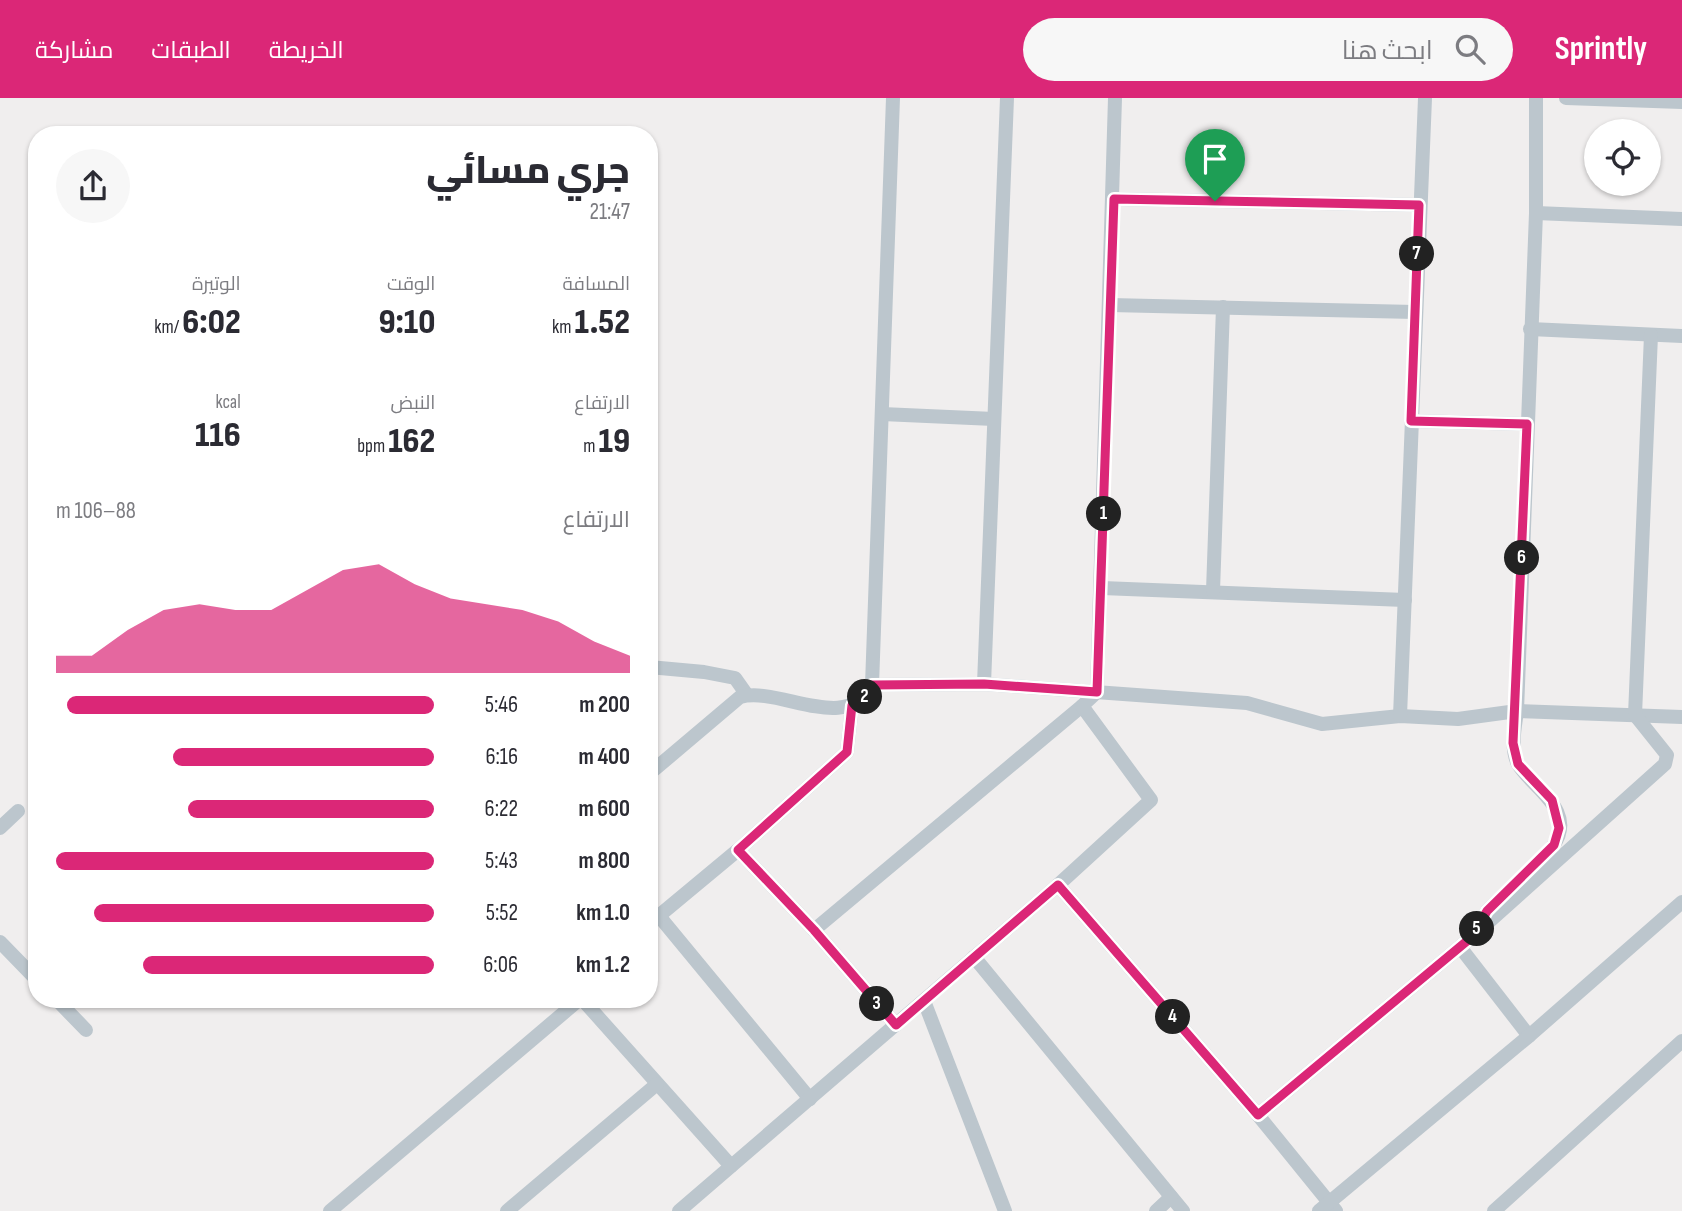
<!DOCTYPE html>
<html lang="ar">
<head>
<meta charset="utf-8">
<style>
	:root { --surface:#fff; --page:#f7f7f7; --text:#2b2b33; --muted:#7c7c81; --accent:#db2777 }
	body { margin:0; font-family:"Sofia Sans Condensed",Cairo,sans-serif; background:var(--page); color:var(--text); direction:rtl; height:100vh; display:flex; flex-direction:column; font-size:26px; white-space:nowrap }
	* { box-sizing:border-box; margin:0 }
	p { font-size:23px; color:var(--muted) }
	.icon { flex:none; width:38px; height:38px; fill:none; stroke:currentColor; stroke-width:2; stroke-linecap:round; stroke-linejoin:round }
	.map { position:relative; flex:1; overflow:hidden; direction:ltr }
	.drawer { position:absolute; left:28px; top:28px; width:630px; height:882px; display:flex; flex-direction:column; background:var(--surface); border-radius:28px; box-shadow:0 2px 5px #0004; direction:rtl }
	.drawer>* { flex:none }
	.fabs { position:absolute; left:1584px; top:21px; display:grid; gap:14px }
	.fabs a { display:grid; place-items:center; width:77px; height:77px; border-radius:50%; background:var(--surface); box-shadow:0 2px 5px #0004; font-size:35px }
	.pin { position:absolute; display:grid; place-items:center; width:60px; height:60px; color:#fff; margin:-72px -30px; border-radius:50% 50% 50% 0; rotate:-45deg; box-shadow:0 0 7px #0007 }
	.pin .icon { rotate:45deg }
	.km { position:absolute; width:35px; height:35px; margin:-18px; border-radius:50%; background:#222; color:#fff; font-size:19px; line-height:35px; text-align:center }
	.round { display:grid; place-items:center; flex:none; width:74px; height:74px; border-radius:37px; background:var(--page) }
	.summary { display:flex; align-items:center; justify-content:space-between; height:119px; padding:0 28px }
	h1 { font-size:38px; font-weight:800; line-height:52px }
	.stats { display:grid; grid-template-columns:repeat(3,1fr); gap:10px; height:119px; padding:7px 28px }
	.stats div { display:grid; align-content:center }
	.stats b { font-size:35px; font-weight:800 }
	.stats small { font-size:19px; font-weight:400 }
	.stats p { font-size:19px }
	.chart { height:196px; padding:14px 28px }
	.chart p { display:flex; justify-content:space-between }
	.chart svg { width:100%; height:126px; margin-top:7px; fill:var(--accent); opacity:.7 }
	ul { padding:0 28px; list-style:none; font-size:23px }
	li { display:grid; grid-template-columns:112px 84px 1fr; align-items:center; height:52px }
	li i { height:18px; border-radius:9px; background:var(--accent) }
	header { display:flex; align-items:center; gap:42px; box-sizing:border-box; height:98px; padding:0 35px; background:var(--accent); color:#fff }
	header strong { font-size:33px }
	nav { display:flex; gap:38px; margin-inline-start:auto; font-size:24px }
	.search { width:490px; height:63px; background:var(--page); display:flex; align-items:center; gap:18px; box-sizing:border-box; padding:0 24px; border-radius:38px; color:var(--muted); font-size:26px }
	.map>svg:first-child { display:block }
	.lines { fill:none; stroke-linecap:round; stroke-linejoin:round }
	.street { stroke:#bcc6cd; stroke-width:14 }
	.route-casing { stroke:#fff; stroke-width:14 }
	.route { stroke:#db2777; stroke-width:9 }
</style>
</head>
<body>
<header>
<strong>Sprintly</strong>
<div class="search"><svg class="icon" aria-label="search" viewBox="0 0 24 24"><circle cx="10" cy="10" r="6"/><path d="M15 15l6 6"/></svg>ابحث هنا</div>
<nav><a>الخريطة</a><a>الطبقات</a><a>مشاركة</a></nav>
</header>
<div class="map">
<svg width="1682" height="1113" viewBox="0 0 1682 1113">
	<rect width="100%" height="100%" fill="#f0eeee"/>
	<g class="lines">
		<g class="street">
			<path d="M1566 0 1682 4"/>
			<path d="M1114 101 1419 107"/>
			<path d="M1536 115 1682 121"/>
			<path d="M1110 207 1415 214"/>
			<path d="M1530 231 1682 238"/>
			<path d="M882 316 994 321"/>
			<path d="M1411 323 1527 326"/>
			<path d="M1102 490 1405 502"/>
			<path d="M1213 493 1223 209"/>
			<path d="M649 569 704 574 735 580 747 597"/>
			<path d="M984 586 1007 0"/>
			<path d="M872 587 984 586 1247 605 1322 626 1400 618 1458 621 1517 613 1682 619"/>
			<path d="M1400 618 1425 0"/>
			<path d="M649 676 740 599C780 588 846 637 872 587L893 0"/>
			<path d="M0 730 18 713"/>
			<path d="M738 752 814 832 896 927"/>
			<path d="M1058 787 1258 1017 1336 1113"/>
			<path d="M659 818 810 1001"/>
			<path d="M1481 824 1487 813C1507 793 1538 770 1553 748 1578 712 1532 690 1518 666 1510 650 1515 629 1517 613L1536 115V0"/>
			<path d="M649 826 738 752 847 654 852 607"/>
			<path d="M814 832 1082 608"/>
			<path d="M0 844 37 882"/>
			<path d="M1460 849 1529 938"/>
			<path d="M974 859 1183 1113"/>
			<path d="M56 901 86 932"/>
			<path d="M582 901 731 1068"/>
			<path d="M924 903 1005 1113"/>
			<path d="M1258 1017 1473 838 1665 666 1667 657 1635 617 1651 237"/>
			<path d="M330 1113 580 901"/>
			<path d="M507 1113 657 986"/>
			<path d="M679 1113 1058 787 1151 702 1082 608 1097 594 1115 0"/>
			<path d="M1156 1113 1171 1099"/>
			<path d="M1319 1113 1529 938 1682 804"/>
			<path d="M1494 1113 1682 943"/>
		</g>
	</g>
	<g class="lines">
		<defs>
			<path id="route" d="M1114 101 1419 107 1411 323 1527 326 1513 645 1518 666 1552 702 1559 730 1554 747 1487 813 1473 838 1258 1017 1058 787 896 927 814 832 738 752 847 654 852 607 866 599 872 587 984 586 1097 594Z"/>
		</defs>
		<use href="#route" class="route-casing"/>
		<use href="#route" class="route"/>
	</g>
</svg>
<div class="fabs">
<a><svg class="icon" aria-label="locate" viewBox="0 0 24 24"><circle cx="12" cy="12" r="6"/><path d="M12 2v4M12 18v4M2 12h4M18 12h4"/></svg></a>
</div>
<div class="pin" style="left:1215px;top:103px;background:#1e9e55"><svg class="icon" aria-label="arrive" viewBox="0 0 24 24"><path d="M6 21V4h12l-3 4 3 4H6"/></svg></div>
<b class="km" style="left:1104px;top:416px">1</b>
<b class="km" style="left:865px;top:599px">2</b>
<b class="km" style="left:877px;top:906px">3</b>
<b class="km" style="left:1173px;top:919px">4</b>
<b class="km" style="left:1477px;top:831px">5</b>
<b class="km" style="left:1522px;top:460px">6</b>
<b class="km" style="left:1417px;top:156px">7</b>
<section class="drawer">
<div class="summary"><div><h1>جري مسائي</h1><p>21:47</p></div><a class="round"><svg class="icon" aria-label="share" viewBox="0 0 24 24"><path d="M12 15V3M7 8l5-5 5 5M5 13v7h14v-7"/></svg></a></div>
<div class="stats">
<div><p>المسافة</p><b>1.52<small> km</small></b></div>
<div><p>الوقت</p><b>9:10</b></div>
<div><p>الوتيرة</p><b>6:02<small> /km</small></b></div>
</div>
<div class="stats">
<div><p>الارتفاع</p><b>19<small> m</small></b></div>
<div><p>النبض</p><b>162<small> bpm</small></b></div>
<div><p>kcal</p><b>116</b></div>
</div>
<div class="chart"><p><span>الارتفاع</span>88–106 m</p>
<svg viewBox="0 0 160 44" preserveAspectRatio="none"><path d="M0 44V38L10 38L20 29L30 22L40 20L50 22L60 22L70 15L80 8L90 6L100 13L110 18L120 20L130 22L140 26L150 33L160 38V44z"/></svg>
</div>
<ul>
<li><b>200 m</b>5:46<i style="width:97%"></i></li>
<li><b>400 m</b>6:16<i style="width:69%"></i></li>
<li><b>600 m</b>6:22<i style="width:65%"></i></li>
<li><b>800 m</b>5:43<i style="width:100%"></i></li>
<li><b>1.0 km</b>5:52<i style="width:90%"></i></li>
<li><b>1.2 km</b>6:06<i style="width:77%"></i></li>
</ul>
</section>
</div>
</body>
</html>
